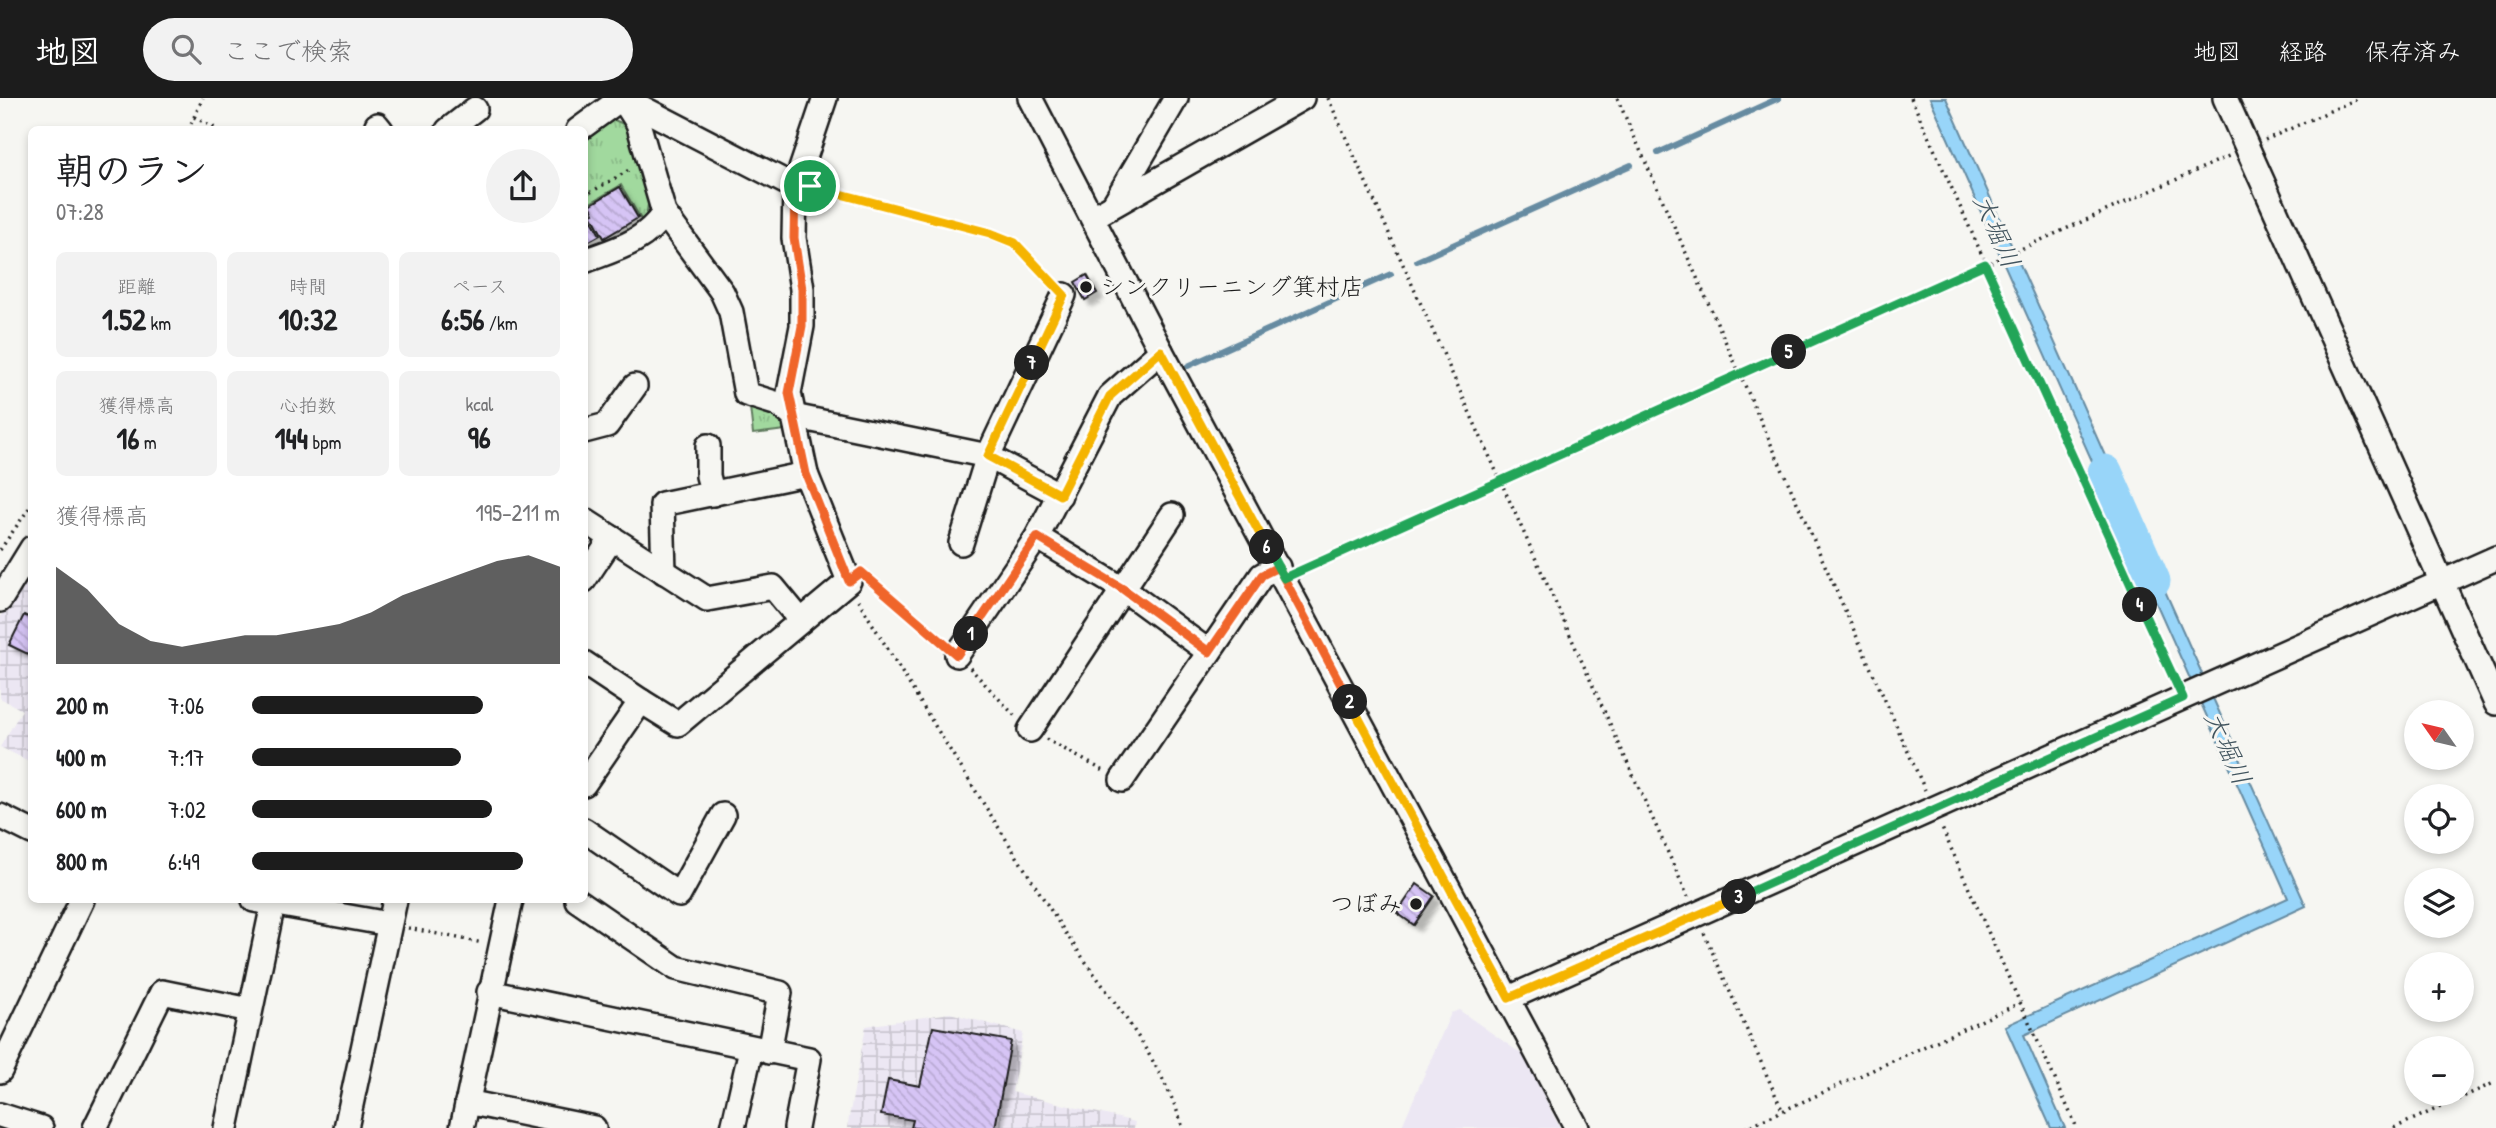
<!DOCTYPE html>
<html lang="ja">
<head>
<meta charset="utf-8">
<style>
	:root { --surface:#fff; --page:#f2f2f2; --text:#202124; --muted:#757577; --accent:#1c1c1c }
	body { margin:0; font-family:"Patrick Hand","Klee One",sans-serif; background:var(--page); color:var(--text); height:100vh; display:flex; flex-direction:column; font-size:26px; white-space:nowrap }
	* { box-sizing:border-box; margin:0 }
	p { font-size:23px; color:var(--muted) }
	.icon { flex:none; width:38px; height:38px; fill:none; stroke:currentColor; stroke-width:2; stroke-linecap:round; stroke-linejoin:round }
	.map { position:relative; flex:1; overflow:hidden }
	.panel { position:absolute; left:28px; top:28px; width:560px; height:777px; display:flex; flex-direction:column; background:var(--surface); border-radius:10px; box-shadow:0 4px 10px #0003 }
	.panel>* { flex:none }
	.needle { width:46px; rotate:304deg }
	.buttons { position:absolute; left:2404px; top:602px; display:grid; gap:14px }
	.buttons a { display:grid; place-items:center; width:70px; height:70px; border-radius:50%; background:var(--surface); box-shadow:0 4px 10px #0003; font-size:35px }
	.pin { position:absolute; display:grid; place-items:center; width:60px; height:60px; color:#fff; margin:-30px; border:4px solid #fff; border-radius:50%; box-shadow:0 2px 7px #0007 }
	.km { position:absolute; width:35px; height:35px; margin:-18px; border-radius:50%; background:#222; color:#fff; font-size:19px; line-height:35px; text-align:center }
	.round { display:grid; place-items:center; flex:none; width:74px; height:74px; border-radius:37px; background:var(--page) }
	.headline { display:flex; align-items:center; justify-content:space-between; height:119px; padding:0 28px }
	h1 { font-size:38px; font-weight:700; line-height:52px }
	.figures { display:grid; grid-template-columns:repeat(3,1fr); gap:10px; height:119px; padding:7px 28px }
	.figures div { display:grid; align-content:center; border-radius:10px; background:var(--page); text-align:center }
	.figures b { font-size:30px; font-weight:700 }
	.figures small { font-size:19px; font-weight:400 }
	.figures p { font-size:19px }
	.chart { height:196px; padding:14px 28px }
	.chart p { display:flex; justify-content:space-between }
	.chart svg { width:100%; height:126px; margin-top:7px; fill:var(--accent); opacity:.7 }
	ul { padding:0 28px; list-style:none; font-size:23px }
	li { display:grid; grid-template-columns:112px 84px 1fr; align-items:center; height:52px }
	li i { height:18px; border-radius:9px; background:var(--accent) }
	header { display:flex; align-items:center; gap:42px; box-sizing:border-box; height:98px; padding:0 35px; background:var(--accent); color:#fff }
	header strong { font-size:33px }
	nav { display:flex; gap:38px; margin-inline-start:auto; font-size:24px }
	.search { width:490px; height:63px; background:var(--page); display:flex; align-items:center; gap:18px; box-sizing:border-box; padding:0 24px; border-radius:38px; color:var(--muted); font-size:26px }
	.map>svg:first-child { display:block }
	.built { fill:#ece7f3 }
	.industrial { fill:url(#industrial-grid) }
	.park { fill:url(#park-tufts); stroke:#5e7a5d; stroke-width:2 }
	.water { fill:#98d5f9; stroke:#668ba1; stroke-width:2 }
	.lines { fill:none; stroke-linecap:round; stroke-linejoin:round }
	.stream { stroke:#668ba1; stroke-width:6 }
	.river { stroke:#98d5f9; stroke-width:35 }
	.building { fill:url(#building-back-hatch); stroke:#1c1c1c; stroke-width:2; filter:url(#shadow) }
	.minor-casing { stroke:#1c1c1c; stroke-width:28 }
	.path { stroke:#1c1c1c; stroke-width:3.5; stroke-dasharray:2 5; stroke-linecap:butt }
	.minor { stroke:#f6f6f2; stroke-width:23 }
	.split-1-casing { stroke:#fff; stroke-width:14 }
	.split-2-casing { stroke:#fff; stroke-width:14 }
	.split-3-casing { stroke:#fff; stroke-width:14 }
	.split-4-casing { stroke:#fff; stroke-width:14 }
	.split-5-casing { stroke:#fff; stroke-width:14 }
	.split-6-casing { stroke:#fff; stroke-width:14 }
	.split-7-casing { stroke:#fff; stroke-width:14 }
	.split-8-casing { stroke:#fff; stroke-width:14 }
	.split-1 { stroke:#f0652b; stroke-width:9 }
	.split-2 { stroke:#f0652b; stroke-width:9 }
	.split-3 { stroke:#f5b400; stroke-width:9 }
	.split-4 { stroke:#22a559; stroke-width:9 }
	.split-5 { stroke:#22a559; stroke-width:9 }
	.split-6 { stroke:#22a559; stroke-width:9 }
	.split-7 { stroke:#f5b400; stroke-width:9 }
	.split-8 { stroke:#f5b400; stroke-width:9 }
	.poi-dot { fill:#1c1c1c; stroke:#f6f6f2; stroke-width:2.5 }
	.labels { text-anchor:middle; stroke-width:6; stroke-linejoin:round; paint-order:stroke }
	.poi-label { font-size:24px; fill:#1c1c1c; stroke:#f6f6f2; text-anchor:start }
	.water-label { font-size:26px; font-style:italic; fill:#41545e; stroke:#f6f6f2 }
</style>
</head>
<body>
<header>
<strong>地図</strong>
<div class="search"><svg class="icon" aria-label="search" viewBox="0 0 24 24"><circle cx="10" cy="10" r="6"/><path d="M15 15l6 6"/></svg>ここで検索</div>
<nav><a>地図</a><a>経路</a><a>保存済み</a></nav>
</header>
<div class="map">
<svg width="2496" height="1030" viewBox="0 0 2496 1030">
	<defs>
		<pattern id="industrial-grid" width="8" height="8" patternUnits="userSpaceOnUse" patternTransform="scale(1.75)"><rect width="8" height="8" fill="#ece7f3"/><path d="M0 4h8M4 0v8" fill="none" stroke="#cac6d0"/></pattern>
		<pattern id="park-tufts" width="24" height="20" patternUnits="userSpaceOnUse" patternTransform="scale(1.75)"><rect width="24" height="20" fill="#a1d99e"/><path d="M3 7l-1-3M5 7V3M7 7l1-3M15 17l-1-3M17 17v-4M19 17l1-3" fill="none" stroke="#8aba88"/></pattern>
		<pattern id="building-back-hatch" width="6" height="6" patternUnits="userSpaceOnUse" patternTransform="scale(1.75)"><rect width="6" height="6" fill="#d6c4f5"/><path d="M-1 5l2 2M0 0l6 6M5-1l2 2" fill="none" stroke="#b7a8d1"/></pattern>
		<filter id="shadow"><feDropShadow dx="6" dy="6" stdDeviation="2" flood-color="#0004"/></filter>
	</defs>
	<rect width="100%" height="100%" fill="#f6f6f2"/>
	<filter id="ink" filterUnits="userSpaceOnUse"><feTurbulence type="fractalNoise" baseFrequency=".0143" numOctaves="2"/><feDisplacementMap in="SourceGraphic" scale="14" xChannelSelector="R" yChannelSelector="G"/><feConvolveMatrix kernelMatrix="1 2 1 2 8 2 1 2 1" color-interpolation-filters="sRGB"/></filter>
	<g filter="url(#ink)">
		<path class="built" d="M1459 912 1523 957 1560 1030H1401L1451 915Z"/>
		<g class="industrial">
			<path d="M31 468V664L0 649 22 612 0 600V519Z"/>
			<path d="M950 915 1023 935 1012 994 1135 1024 1134 1030H847L866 928Z"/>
		</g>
		<g class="park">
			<path d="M610 20 628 28C639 60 658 93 643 125L621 87 585 108V39Z"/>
			<path d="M750 309 785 323 786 332 753 336Z"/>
		</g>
		<g class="water">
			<path d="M1930 0H1946L2130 414 2117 419Z"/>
			<path d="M2140 437 2306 808 2024 937 2065 1030H2051L2005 928 2288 800 2128 442Z"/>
		</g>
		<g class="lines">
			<g class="stream">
				<path d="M1658 55 1779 0"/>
				<path d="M1417 163 1631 67"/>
				<path d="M1188 268 1391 176"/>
			</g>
			<path class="river" d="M2105 374 2153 483"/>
		</g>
		<g class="building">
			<path d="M620 89 638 120 604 140 591 116 594 115 590 107Z"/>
			<path d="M585 110 600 137 584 146V110Z"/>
			<path d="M1087 177 1097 195 1085 202 1075 184Z"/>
			<path d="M24 517 32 521V558L9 547Z"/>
			<path d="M1417 786 1434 798 1414 827 1397 815Z"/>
			<path d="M933 929 1011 943 995 1030H911L913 1022 881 1017 888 982 920 988Z"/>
		</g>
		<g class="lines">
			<defs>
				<g id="minor">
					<path d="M622 0 638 25 664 115 722 194 731 214 746 296 778 306 793 318 988 358 1060 397"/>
					<path d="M1030 0 1161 253 1577 1030"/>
					<path d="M2225 0 2496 605"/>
					<path d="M625 1 795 89"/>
					<path d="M377 27 381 32"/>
					<path d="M448 32 475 11"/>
					<path d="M578 32 622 0"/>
					<path d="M1114 106 1176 0"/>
					<path d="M1093 119 1302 0"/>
					<path d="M584 163C616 151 644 145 664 115"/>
					<path d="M584 333 607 327 635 288"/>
					<path d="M708 348V378L713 396"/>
					<path d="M584 422 707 501 773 489 801 523 678 626 641 603 584 686"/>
					<path d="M1037 439 1123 491 1209 554"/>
					<path d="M961 445 988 358 1064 197"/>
					<path d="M664 474 662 406 806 376"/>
					<path d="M584 482 612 440"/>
					<path d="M0 502 32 450"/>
					<path d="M801 523 849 483 806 376 789 295 802 228V191L794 140 795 89 825 0"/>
					<path d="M957 557 1037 439 1110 298 1161 253"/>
					<path d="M584 565 641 603"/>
					<path d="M1030 632 1172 417"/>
					<path d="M1122 682 1262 477 1278 469"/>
					<path d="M0 718 32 734"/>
					<path d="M584 732 679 797 723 717"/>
					<path d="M254 802 389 826"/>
					<path d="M577 802 676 870 780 895 769 954"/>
					<path d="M489 894 809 961 796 1030"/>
					<path d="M1509 900 2496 460"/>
					<path d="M0 973 82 802"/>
					<path d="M467 1004 594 1030"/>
					<path d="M0 1017 41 1030"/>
					<path d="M95 1030 162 894 250 912"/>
					<path d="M226 1030 273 806"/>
					<path d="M346 1030 395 802"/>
					<path d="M462 1030 511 802"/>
					<path d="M733 1030 751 951"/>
				</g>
			</defs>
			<use href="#minor" class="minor-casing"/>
			<g class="path">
				<path d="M1328 0 1688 799"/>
				<path d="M1617 0 1925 692"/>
				<path d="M1911 0 2174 582"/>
				<path d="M194 19 219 32"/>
				<path d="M188 32 203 0"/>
				<path d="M2265 42 2359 0"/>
				<path d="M816 90 990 135 1015 145 1051 183"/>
				<path d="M584 98 631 71"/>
				<path d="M0 452 32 406"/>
				<path d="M1300 473 2229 58"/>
				<path d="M868 479 941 543"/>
				<path d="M858 502C923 610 990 716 1057 822 1101 890 1158 952 1183 1030"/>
				<path d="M970 570 1015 618"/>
				<path d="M1046 641 1104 673"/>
				<path d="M408 830 483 845"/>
				<path d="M1704 835 1783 1014"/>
				<path d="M2020 904 2077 1030"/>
				<path d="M1745 1030 2020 905 1941 728"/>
				<path d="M2394 1030 2496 984"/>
			</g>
			<use href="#minor" class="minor"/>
		</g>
	</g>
	<g class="lines" filter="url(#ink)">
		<defs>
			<path id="split-1" d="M810 88 795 89 794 140 802 191V228L789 295 806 376 849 483 861 474 957 557 971 536"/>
			<path id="split-2" d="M971 536 1037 439 1123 491 1209 554 1262 477 1278 469 1350 604"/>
			<path id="split-3" d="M1350 604 1509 900 1739 799"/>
			<path id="split-4" d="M1739 799 2183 600 2140 507"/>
			<path id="split-5" d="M1789 254 1985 166 2140 507"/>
			<path id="split-6" d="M1267 449 1284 480 1789 254"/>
			<path id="split-7" d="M1032 265 988 358 1060 397 1110 298 1161 253 1267 449"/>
			<path id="split-8" d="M810 88 990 135 1015 145 1064 197 1032 265"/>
		</defs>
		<use href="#split-1" class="split-1-casing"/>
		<use href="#split-2" class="split-2-casing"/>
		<use href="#split-3" class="split-3-casing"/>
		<use href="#split-4" class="split-4-casing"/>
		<use href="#split-5" class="split-5-casing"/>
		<use href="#split-6" class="split-6-casing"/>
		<use href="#split-7" class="split-7-casing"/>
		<use href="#split-8" class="split-8-casing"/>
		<use href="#split-1" class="split-1"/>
		<use href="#split-2" class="split-2"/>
		<use href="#split-3" class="split-3"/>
		<use href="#split-4" class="split-4"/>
		<use href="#split-5" class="split-5"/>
		<use href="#split-6" class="split-6"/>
		<use href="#split-7" class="split-7"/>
		<use href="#split-8" class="split-8"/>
	</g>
	<g class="poi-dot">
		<circle cx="1086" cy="189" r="7"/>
		<circle cx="1416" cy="806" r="7"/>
	</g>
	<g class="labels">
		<g class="poi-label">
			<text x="1100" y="197">シンクリーニング箕村店</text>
			<text x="1402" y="814" text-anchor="end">つぼみ</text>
		</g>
		<g class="water-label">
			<text transform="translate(1997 133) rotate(66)" y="9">大堀川</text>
			<text transform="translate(2228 650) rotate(66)" y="9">大堀川</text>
		</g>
	</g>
</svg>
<div class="buttons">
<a><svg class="needle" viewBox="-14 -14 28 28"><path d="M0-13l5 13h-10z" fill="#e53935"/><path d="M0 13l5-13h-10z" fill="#757577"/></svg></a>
<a><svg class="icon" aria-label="locate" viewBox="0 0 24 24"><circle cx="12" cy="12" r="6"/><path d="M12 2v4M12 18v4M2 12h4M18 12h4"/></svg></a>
<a><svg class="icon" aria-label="layers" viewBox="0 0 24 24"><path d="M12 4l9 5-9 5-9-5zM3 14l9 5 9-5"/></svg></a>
<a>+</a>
<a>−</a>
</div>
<div class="pin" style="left:810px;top:88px;background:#1e9e55"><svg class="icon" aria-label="arrive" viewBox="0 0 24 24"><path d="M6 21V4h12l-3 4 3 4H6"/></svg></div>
<b class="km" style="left:971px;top:536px">1</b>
<b class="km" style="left:1350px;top:604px">2</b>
<b class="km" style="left:1739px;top:799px">3</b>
<b class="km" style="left:2140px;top:507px">4</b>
<b class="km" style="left:1789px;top:254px">5</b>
<b class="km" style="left:1267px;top:449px">6</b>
<b class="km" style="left:1032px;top:265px">7</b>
<section class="panel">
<div class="headline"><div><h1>朝のラン</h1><p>07:28</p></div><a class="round"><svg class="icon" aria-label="share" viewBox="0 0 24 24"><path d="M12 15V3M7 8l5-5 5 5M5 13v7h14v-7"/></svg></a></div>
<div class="figures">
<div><p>距離</p><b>1.52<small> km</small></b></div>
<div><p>時間</p><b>10:32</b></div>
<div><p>ペース</p><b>6:56<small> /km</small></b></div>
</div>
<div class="figures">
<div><p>獲得標高</p><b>16<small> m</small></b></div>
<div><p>心拍数</p><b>144<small> bpm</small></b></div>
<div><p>kcal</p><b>96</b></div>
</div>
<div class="chart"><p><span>獲得標高</span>195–211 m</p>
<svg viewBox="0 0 160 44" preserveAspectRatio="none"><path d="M0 44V10L10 18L20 30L30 36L40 38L50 36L60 34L70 34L80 32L90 30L100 26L110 20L120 16L130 12L140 8L150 6L160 10V44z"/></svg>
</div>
<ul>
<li><b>200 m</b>7:06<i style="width:75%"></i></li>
<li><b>400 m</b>7:17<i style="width:68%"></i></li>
<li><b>600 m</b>7:02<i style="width:78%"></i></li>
<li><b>800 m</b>6:49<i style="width:88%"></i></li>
</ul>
</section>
</div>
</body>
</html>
